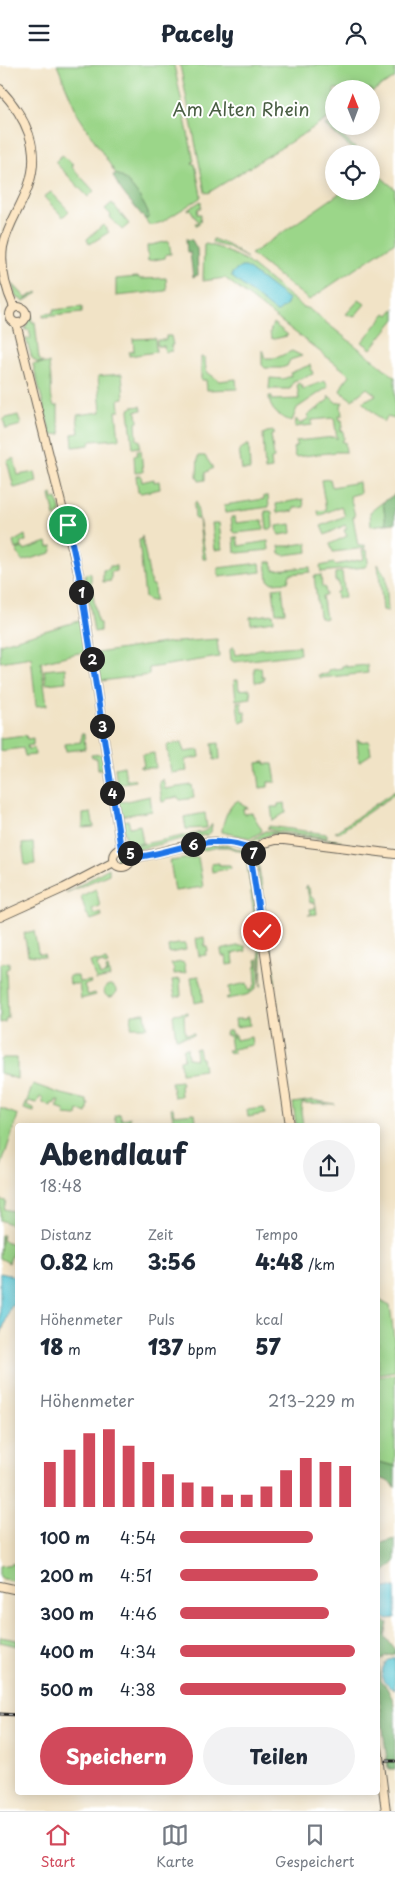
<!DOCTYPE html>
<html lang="de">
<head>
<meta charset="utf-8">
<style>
	:root { --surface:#fff; --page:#f2f2f3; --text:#1f2937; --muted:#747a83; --line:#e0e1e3; --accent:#d1495b }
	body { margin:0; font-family:"Playpen Sans",sans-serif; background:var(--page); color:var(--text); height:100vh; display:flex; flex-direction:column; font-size:19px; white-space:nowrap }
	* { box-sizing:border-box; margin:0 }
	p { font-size:16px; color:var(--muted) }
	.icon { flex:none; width:28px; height:28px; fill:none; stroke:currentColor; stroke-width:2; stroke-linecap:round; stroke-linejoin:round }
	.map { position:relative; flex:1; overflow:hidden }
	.panel { position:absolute; left:15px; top:1058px; width:365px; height:672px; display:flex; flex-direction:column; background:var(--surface); border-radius:5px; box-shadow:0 2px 12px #0003 }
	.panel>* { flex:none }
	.needle { width:32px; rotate:359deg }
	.fabs { position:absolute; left:325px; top:15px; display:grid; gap:10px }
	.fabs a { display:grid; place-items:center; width:55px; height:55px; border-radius:50%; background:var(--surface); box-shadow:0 2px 12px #0003; font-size:25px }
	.pin { position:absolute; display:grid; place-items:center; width:42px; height:42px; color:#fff; margin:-21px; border:2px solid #fff; border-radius:50%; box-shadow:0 1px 5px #0007 }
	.km { position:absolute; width:25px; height:25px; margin:-12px; border-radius:50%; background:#222; color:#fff; font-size:14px; line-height:25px; text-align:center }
	.round { display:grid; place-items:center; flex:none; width:52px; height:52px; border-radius:26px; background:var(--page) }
	.head { display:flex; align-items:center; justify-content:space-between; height:85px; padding:0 25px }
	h1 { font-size:28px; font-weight:800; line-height:38px }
	.stats { display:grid; grid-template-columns:repeat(3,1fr); gap:8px; height:85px; padding:5px 25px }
	.stats div { display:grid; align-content:center }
	.stats b { font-size:21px; font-weight:800 }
	.stats small { font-size:14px; font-weight:400 }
	.stats p { font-size:14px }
	.chart { height:140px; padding:10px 25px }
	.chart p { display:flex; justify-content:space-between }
	.chart svg { width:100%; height:90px; margin-top:5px; stroke:var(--accent); stroke-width:6 }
	.button { display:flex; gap:10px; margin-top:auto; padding:10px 25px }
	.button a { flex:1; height:58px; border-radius:30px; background:var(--accent); color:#fff; font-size:20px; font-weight:800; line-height:58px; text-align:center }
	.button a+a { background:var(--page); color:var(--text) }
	ul { padding:0 25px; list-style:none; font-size:16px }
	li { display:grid; grid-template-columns:80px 60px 1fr; align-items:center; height:38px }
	li i { height:12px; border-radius:6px; background:var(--accent) }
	header { display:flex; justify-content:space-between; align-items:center; height:65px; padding:0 25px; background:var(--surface); font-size:22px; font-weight:800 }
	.menu { display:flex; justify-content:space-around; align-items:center; height:70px; border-top:1px solid var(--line); background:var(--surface); font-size:14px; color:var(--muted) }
	.menu a { display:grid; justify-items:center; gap:2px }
	.menu .current { color:var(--accent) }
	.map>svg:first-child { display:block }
	.green { fill:#9bd689; stroke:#5c7952 }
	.forest { fill:#7cb775; stroke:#4c6a48 }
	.water { fill:#5dc9d5; stroke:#3c7278 }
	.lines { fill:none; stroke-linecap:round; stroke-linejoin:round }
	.secondary-casing { stroke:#676258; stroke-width:10 }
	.secondary { stroke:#fce6c4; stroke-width:8 }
	.rail-casing { stroke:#1c1c1c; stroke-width:3 }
	.rail { stroke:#fff; stroke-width:1; stroke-dasharray:4; stroke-linecap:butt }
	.route-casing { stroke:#fff; stroke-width:10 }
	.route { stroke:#1a73e8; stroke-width:6 }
	.labels { text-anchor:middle; stroke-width:4; stroke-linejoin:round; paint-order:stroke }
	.park-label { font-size:18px; fill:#485d42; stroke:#fff }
</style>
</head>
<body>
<header><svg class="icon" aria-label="menu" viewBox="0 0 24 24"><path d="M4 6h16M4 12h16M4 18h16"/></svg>Pacely<svg class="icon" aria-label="person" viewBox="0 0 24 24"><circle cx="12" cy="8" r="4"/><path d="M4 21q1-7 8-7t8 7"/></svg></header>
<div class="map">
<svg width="395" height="1746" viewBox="0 0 395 1746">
	<rect width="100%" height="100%" fill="#fff"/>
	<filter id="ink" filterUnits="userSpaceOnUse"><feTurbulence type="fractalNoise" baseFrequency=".02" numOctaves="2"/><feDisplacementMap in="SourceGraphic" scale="10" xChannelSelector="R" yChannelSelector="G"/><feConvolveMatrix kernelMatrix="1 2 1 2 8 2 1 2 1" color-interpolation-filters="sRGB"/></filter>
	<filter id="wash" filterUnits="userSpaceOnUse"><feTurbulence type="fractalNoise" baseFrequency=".0096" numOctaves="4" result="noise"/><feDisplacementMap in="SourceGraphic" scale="20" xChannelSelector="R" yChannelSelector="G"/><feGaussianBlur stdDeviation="1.12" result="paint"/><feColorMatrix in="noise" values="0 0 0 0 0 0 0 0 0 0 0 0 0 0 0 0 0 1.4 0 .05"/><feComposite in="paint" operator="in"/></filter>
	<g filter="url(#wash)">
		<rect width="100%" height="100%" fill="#f1e3c6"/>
		<g class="green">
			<path d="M57 0H174L184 48 183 50 185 54 194 96 192 97 193 99H195L201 130 200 133 162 157 150 161 144 153 147 154 149 152C147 141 127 111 116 109L78 50Z"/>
			<path d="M180 0H395V13L371 27V24H334V50L208 128 205 127Z"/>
			<path d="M327 58 362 89H358L325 60Z"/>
			<path d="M62 90 73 99 71 101 93 125 94 126 88 132 55 97Z"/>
			<path d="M374 106 395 124V177L309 235 251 189 343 126H371V107Z"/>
			<path d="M51 127 69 146 63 152 44 132Z"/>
			<path d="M201 136V143H198L197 149H201L200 157 197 161 195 158H199L190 144 187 145Z"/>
			<path d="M112 138 129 159 122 165 110 152 111 150 105 144Z"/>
			<path d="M103 160 109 167 90 179 87 175V174Z"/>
			<path d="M213 174 226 179 247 193 227 182 215 179 212 177Z"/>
			<path d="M169 176 171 189H166L165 193 148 196 147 181Z"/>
			<path d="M206 179 220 183 245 195 303 242 309 244 395 312V354L387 352 384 357 362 337 376 330 367 323 352 335 340 326 343 319 350 310 225 213 203 216 204 180Z"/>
			<path d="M137 212 141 214 166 213 167 225 165 226 116 231V214Z"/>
			<path d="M12 218 26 233 37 227 38 228 24 236 16 232Z"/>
			<path d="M359 235 365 239 354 252 346 249Z"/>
			<path d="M82 242V248L43 252V249L53 248V245Z"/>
			<path d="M395 243V254L371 284 362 277 386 248 389 250Z"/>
			<path d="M31 247 32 257H35L39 294 43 297 38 298 32 293 26 274 31 273 29 265H25Z"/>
			<path d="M273 258 288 270 287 271 274 274 271 273 270 267Z"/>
			<path d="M166 271H171L173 280H171L172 286 165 287 164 281H157V275H166Z"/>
			<path d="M155 273 156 287 129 291V287L134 286 133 274Z"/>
			<path d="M262 286H264V293H276L292 286 302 291 290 295 287 301 281 303H265L262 300Z"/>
			<path d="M201 292 205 293 206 306 219 316 236 314 237 324 207 325 206 315H201Z"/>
			<path d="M49 298C49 305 51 309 51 316 52 326 50 332 54 341H58V356L61 369 51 370 33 299Z"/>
			<path d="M310 300 313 309 294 316 290 324H269L270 313 283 314 291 311 290 308Z"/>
			<path d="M122 309 124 333 119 334 120 346H116L119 374 91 376 89 380 73 382 72 369 79 368 77 350 101 347 98 311Z"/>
			<path d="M325 316 328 322 297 343 292 356C280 353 269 345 269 331H272V335L299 334 297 319 300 318 303 324Z"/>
			<path d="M329 331 337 338 343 337 341 341 342 351H339L340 355H342L343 362H341V366H343L344 373 342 377H345L346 387H336L295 392 293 383 297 380 296 376 335 372 337 374 334 353 312 355V360L295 362 296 354 300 359 309 353 307 351 316 344 319 345 318 343 329 334 328 332Z"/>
			<path d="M141 341 142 345 135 346 137 348 138 357 136 358 137 375H140V382L133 383 129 345 132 342Z"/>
			<path d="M18 350 21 360 6 364 3 354Z"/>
			<path d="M274 366V369L271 370 274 393 271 394 272 404 265 405 263 369 267 367Z"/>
			<path d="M247 380H249L250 405H242L239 385Z"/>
			<path d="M137 385H141L143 407 135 408 134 390H138Z"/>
			<path d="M198 391H205L213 403 205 408V415L199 416 197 411Z"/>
			<path d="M14 393 18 410 35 407 37 417 14 423 7 396Z"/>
			<path d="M141 410 142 417 154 414V417L159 416 160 424 141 428 138 427 136 411Z"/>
			<path d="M330 414 332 422 359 417 360 428 350 431 355 451 353 452 358 481 365 480V483L333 487 330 479 347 471 344 465 347 463 345 460 325 470 321 461 345 451 341 441 319 451 318 446 326 445 321 415Z"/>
			<path d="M52 429 53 434H57L61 448 55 452 50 430Z"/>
			<path d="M264 431H268L269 442 225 448 224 440 264 434Z"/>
			<path d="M303 434 304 442 294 443V446L277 448 276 439Z"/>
			<path d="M196 436 206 494H203L199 454H195L194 440Z"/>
			<path d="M383 437 386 459 371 461 370 447Z"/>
			<path d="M265 446H270L272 447 273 462 272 464H267Z"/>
			<path d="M231 452H235L236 458 263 455 264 465 235 468 233 466Z"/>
			<path d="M212 458H219L222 484 215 485Z"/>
			<path d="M291 459 292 468 279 470 278 468 277 461Z"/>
			<path d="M25 470 26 476 21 477 22 482 15 484 13 477Z"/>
			<path d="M142 471 151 520H154L155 536H151L145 533 139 475 142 474Z"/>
			<path d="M234 472H237L239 481 268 476 269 485 238 488 235 487Z"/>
			<path d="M47 477 48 482 53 481 51 488 22 496 16 485 23 483 24 485Z"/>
			<path d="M307 478 308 487 284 490 280 488 279 481H293V480Z"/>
			<path d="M362 485H367L368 498 365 502 321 507 320 501 334 498 335 500 364 494Z"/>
			<path d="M266 497H272L274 505 310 502V507L290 509 288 517 272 518 268 515Z"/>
			<path d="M260 498 261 507 219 512 218 503Z"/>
			<path d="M378 499 386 512 388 546 383 545Z"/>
			<path d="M110 501H116V506L111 507V516L103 517V505L109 504Z"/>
			<path d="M342 507 345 533H337L336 527 339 526 338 516H335V508Z"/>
			<path d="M91 508V521H92C93 530 94 536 95 543 95 547 98 552 97 557L100 558V566L94 567 85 509Z"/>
			<path d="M321 510 322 522H325L326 530 322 531 326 553 323 554 319 551 314 511Z"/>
			<path d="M282 522 285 547 276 548 273 523Z"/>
			<path d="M273 549 274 556 251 559 250 552Z"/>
			<path d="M82 555 87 586 41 597 47 640 36 641 31 592 0 597V579Z"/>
			<path d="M217 574 219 592 149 603V610L101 616 97 588 164 578Z"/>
			<path d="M233 581 235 590 251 587 258 584 299 581 300 589 234 597 231 595 230 585Z"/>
			<path d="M346 600V602L367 600 368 608 320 613 319 612 318 610 328 609V605L342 603V601Z"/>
			<path d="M261 602 262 612H264V616L255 617 254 603Z"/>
			<path d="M65 603 66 617 46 619 44 605Z"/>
			<path d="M234 615H238L239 625 250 624 251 633 236 635Z"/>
			<path d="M237 637H241L242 647 245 646 246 656 241 657 239 655Z"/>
			<path d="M81 669H84L85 684 66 686 65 679 81 677Z"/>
			<path d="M26 670 27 674 33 673V680L27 681 28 684 34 683 35 690 25 691 23 683 0 686V673Z"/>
			<path d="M359 674V677L369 676 371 689 359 697 357 675Z"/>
			<path d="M182 677 184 687 199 685 200 692 185 695 187 706 171 708 167 680Z"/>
			<path d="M219 678 220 694 214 695 212 679Z"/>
			<path d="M154 688 156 703H141V701H144L142 690Z"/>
			<path d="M99 689 103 692 104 704H98L97 693H92L91 690Z"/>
			<path d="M265 697V699H273L276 717H268V722L260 723 257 698Z"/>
			<path d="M124 701 126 715 134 714 135 716 117 719 115 703Z"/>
			<path d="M163 714 165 724 192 720 194 733 180 735 178 732 166 734V736L162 737 159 717Z"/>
			<path d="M395 726V729L338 768 335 767Z"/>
			<path d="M150 731 152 746 121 751 118 736H122V737Z"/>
			<path d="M239 735 242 740 248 743 243 744 244 749 252 748 262 765 261 767 251 773 222 767V765C224 754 228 740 239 735Z"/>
			<path d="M285 738 286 747 273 756 271 742H278V739Z"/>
			<path d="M91 748 94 762 83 763V749Z"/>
			<path d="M205 748 207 763 186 764 184 752Z"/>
			<path d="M128 755 130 762 140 760 143 778 128 781 122 756Z"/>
			<path d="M212 759 211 767 207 770 186 773 135 785 129 782 202 767 208 765Z"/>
			<path d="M269 761 327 769V772L275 766 267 763Z"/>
			<path d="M265 766C271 766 275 768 281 769 301 771 321 772 341 776L334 777 324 774 272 769 250 777Z"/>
			<path d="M33 778 35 799 25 800 22 779Z"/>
			<path d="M227 780 244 786 242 787 228 782H219L160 793 161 791 194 781Z"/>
			<circle cx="122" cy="793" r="5.5"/>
			<path d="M198 792 203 822 175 826 170 796Z"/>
			<path d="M248 792 262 894 261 922 260 893 246 793Z"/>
			<path d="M258 796 276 920C269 908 257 811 258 796Z"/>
			<path d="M219 798V800H230L231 803 212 807 211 799Z"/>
			<path d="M109 803V809L66 828Z"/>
			<path d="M307 821 309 823 310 830 315 836 317 849 308 850 311 849 310 844 315 843 314 837 310 838 307 823H305Z"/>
			<path d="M96 824 100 841 92 844 94 849 101 847 102 851 91 855 86 848 81 831Z"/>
			<path d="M34 866 38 887 40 889H44L45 892 28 890 24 868Z"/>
			<path d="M204 872 205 882H207L208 886 206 887V890L199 891 196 874Z"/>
			<path d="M178 879H185L186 885 169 888 168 881Z"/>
			<path d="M237 881H245L246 886 231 889H233L234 899 227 900 226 891H222L221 885Z"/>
			<path d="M258 894C261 926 258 929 227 934L226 933 230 931 229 922 247 918 249 926H250L256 918 255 901H257L256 895Z"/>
			<path d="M96 895 97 897 106 895 108 900 105 901 103 898 97 900 100 911 107 908 106 904 108 903 110 912 96 915 90 897Z"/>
			<path d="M9 897V903L6 904 8 953H6L5 957 0 958V899Z"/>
			<path d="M181 897 184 898 186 908 174 909V904L171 899Z"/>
			<path d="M69 911H78L79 917 90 916 91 918 84 920 88 930 95 928 96 930 81 934 79 919H70Z"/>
			<path d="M199 911 202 921 203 936 195 938 191 912Z"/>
			<path d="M180 914 181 931 175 932 172 915Z"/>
			<circle cx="110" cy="926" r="6"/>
			<path d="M188 947V949L184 950 185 969 194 968V970L176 973 173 951 174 949Z"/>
			<path d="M145 948 147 962H131L132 949Z"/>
			<path d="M246 952H249L250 960 236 962 235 954H246Z"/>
			<path d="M226 966H231L232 973H233V969H235L236 975 251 972 252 980 233 984 234 987 229 988 227 985H231L229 970H225Z"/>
			<path d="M187 983 188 993 196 994 195 984 198 983 200 993H202L204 1005 181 1008 180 995 184 994 183 984Z"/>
			<path d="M3 993H17V1014L0 1008V995Z"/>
			<path d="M181 1016 182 1019 180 1020 181 1031 174 1032 171 1017Z"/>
			<path d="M33 1019 58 1028 87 1035V1039H89L87 1049 78 1045 77 1051 64 1050 65 1046 57 1043 60 1036 56 1035 55 1039 52 1038 51 1042 43 1038 42 1032H40L37 1038 29 1036 27 1041 34 1044V1047L24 1044Z"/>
			<path d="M312 1035 335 1039 302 1038 301 1046 303 1060H296L293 1038Z"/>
			<path d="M0 1043 18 1050 0 1105Z"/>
			<path d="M171 1043H173L174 1050 195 1048 196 1056 174 1059Z"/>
			<path d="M264 1043 265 1049 248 1052 247 1045Z"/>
			<path d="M120 1049 122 1055 130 1052V1060H117L114 1051Z"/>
			<path d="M0 1135 6 1136 4 1144 17 1147V1162L0 1155Z"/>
			<path d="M1 1170H3L2 1175 13 1179 15 1175H17L9 1198 0 1193Z"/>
			<path d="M378 1234 390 1240 395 1282V1306L378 1309Z"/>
			<path d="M395 1309V1401L378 1397V1312Z"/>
			<path d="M17 1498V1517L0 1513V1501Z"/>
			<path d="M0 1572 17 1575V1581L0 1577Z"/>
		</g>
		<g class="forest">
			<path d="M116 109C127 112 147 140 149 152L147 154 144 153C134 140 119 126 113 110Z"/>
			<path d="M186 174 192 175 197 184 198 210 193 212 190 187H187Z"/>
			<path d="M395 429V458L386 459 383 437Z"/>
			<path d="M378 1397 395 1401V1423L392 1418 378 1412Z"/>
			<path d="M395 1474V1497L378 1513V1479Z"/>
			<path d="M378 1553 388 1558 385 1571 395 1585V1589L386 1591 378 1598 381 1616 387 1623 393 1635 395 1648V1704H388L378 1623Z"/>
		</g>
		<g class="water">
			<path d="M241 202H246L288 234 287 240 278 247H276L232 212V208Z"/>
			<path d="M0 1208 14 1211C19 1219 18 1229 17 1238L11 1241 0 1272Z"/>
			<path d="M391 1522 395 1523V1553L386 1554 378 1549V1528L386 1523Z"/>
			<path d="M395 1592V1624C378 1619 378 1597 395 1592Z"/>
		</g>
	</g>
	<g filter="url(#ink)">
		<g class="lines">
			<defs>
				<g id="secondary">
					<path d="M0 24C26 52 42 84 28 122 21 142 7 161 3 182 0 203 6 224 14 242"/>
					<circle cx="18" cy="250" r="8"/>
					<path d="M16 258 79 510 121 784"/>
					<circle cx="122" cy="793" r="9"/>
					<path d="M132 793C177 787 208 765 255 785"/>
					<path d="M0 852 64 823 114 797"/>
					<path d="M290 1060 253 807 252 791 255 785 264 778 275 775H284L395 789"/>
					<path d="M0 1521 18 1525"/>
					<path d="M378 1684 386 1746"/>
				</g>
			</defs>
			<use href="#secondary" class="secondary-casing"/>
			<use href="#secondary" class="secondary"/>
			<defs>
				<g id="rail">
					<path d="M0 1649 18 1650"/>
					<path d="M386 1696H395"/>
				</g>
			</defs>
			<use href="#rail" class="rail-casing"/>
			<use href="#rail" class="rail"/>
		</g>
	</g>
	<g class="lines" filter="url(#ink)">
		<defs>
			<path id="route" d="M68 460 79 510 121 784 130 787 132 793C178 788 208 765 255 785L252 791V800L262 866"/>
		</defs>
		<use href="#route" class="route-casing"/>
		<use href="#route" class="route"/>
	</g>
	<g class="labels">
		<g class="park-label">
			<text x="241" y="51">Am Alten Rhein</text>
		</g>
	</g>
</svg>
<div class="fabs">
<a><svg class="needle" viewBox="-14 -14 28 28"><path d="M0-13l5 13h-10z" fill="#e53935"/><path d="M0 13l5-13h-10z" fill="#747a83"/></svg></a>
<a><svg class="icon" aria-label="locate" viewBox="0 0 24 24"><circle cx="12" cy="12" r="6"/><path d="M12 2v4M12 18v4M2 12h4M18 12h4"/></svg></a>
</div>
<div class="pin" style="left:68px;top:460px;background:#1e9e55"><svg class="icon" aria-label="arrive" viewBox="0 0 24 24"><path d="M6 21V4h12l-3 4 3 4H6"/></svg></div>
<div class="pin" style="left:262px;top:866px;background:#d93025"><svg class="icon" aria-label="check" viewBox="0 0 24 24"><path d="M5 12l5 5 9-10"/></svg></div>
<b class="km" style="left:81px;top:527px">1</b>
<b class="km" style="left:92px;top:594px">2</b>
<b class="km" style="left:102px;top:661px">3</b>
<b class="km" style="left:112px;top:728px">4</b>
<b class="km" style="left:130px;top:788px">5</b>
<b class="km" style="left:193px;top:779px">6</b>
<b class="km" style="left:253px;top:788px">7</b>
<section class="panel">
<div class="head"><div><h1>Abendlauf</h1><p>18:48</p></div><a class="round"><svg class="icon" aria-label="share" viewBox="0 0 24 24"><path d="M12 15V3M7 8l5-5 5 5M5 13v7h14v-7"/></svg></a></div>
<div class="stats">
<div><p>Distanz</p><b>0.82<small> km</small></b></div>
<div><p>Zeit</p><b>3:56</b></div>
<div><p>Tempo</p><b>4:48<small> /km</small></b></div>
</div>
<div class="stats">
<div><p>Höhenmeter</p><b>18<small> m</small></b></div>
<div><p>Puls</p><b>137<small> bpm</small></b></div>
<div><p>kcal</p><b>57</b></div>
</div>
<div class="chart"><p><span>Höhenmeter</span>213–229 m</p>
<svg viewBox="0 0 160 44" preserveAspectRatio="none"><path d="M5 44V22M15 44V16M25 44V8M35 44V6M45 44V14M55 44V22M65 44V28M75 44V32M85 44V34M95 44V38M105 44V38M115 44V34M125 44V26M135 44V20M145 44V22M155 44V24"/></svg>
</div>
<ul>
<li><b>100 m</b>4:54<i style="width:76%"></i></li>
<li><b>200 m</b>4:51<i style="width:79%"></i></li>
<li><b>300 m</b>4:46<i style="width:85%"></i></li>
<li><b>400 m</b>4:34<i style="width:100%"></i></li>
<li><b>500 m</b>4:38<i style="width:95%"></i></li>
</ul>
<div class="button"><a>Speichern</a><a>Teilen</a></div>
</section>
</div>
<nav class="menu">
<a class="current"><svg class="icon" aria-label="home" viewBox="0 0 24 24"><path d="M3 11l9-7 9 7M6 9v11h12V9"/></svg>Start</a>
<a><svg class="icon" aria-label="map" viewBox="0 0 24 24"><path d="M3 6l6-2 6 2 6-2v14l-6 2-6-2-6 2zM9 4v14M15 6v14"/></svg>Karte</a>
<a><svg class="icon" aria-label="saved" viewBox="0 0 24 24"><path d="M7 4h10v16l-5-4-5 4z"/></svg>Gespeichert</a>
</nav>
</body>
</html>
